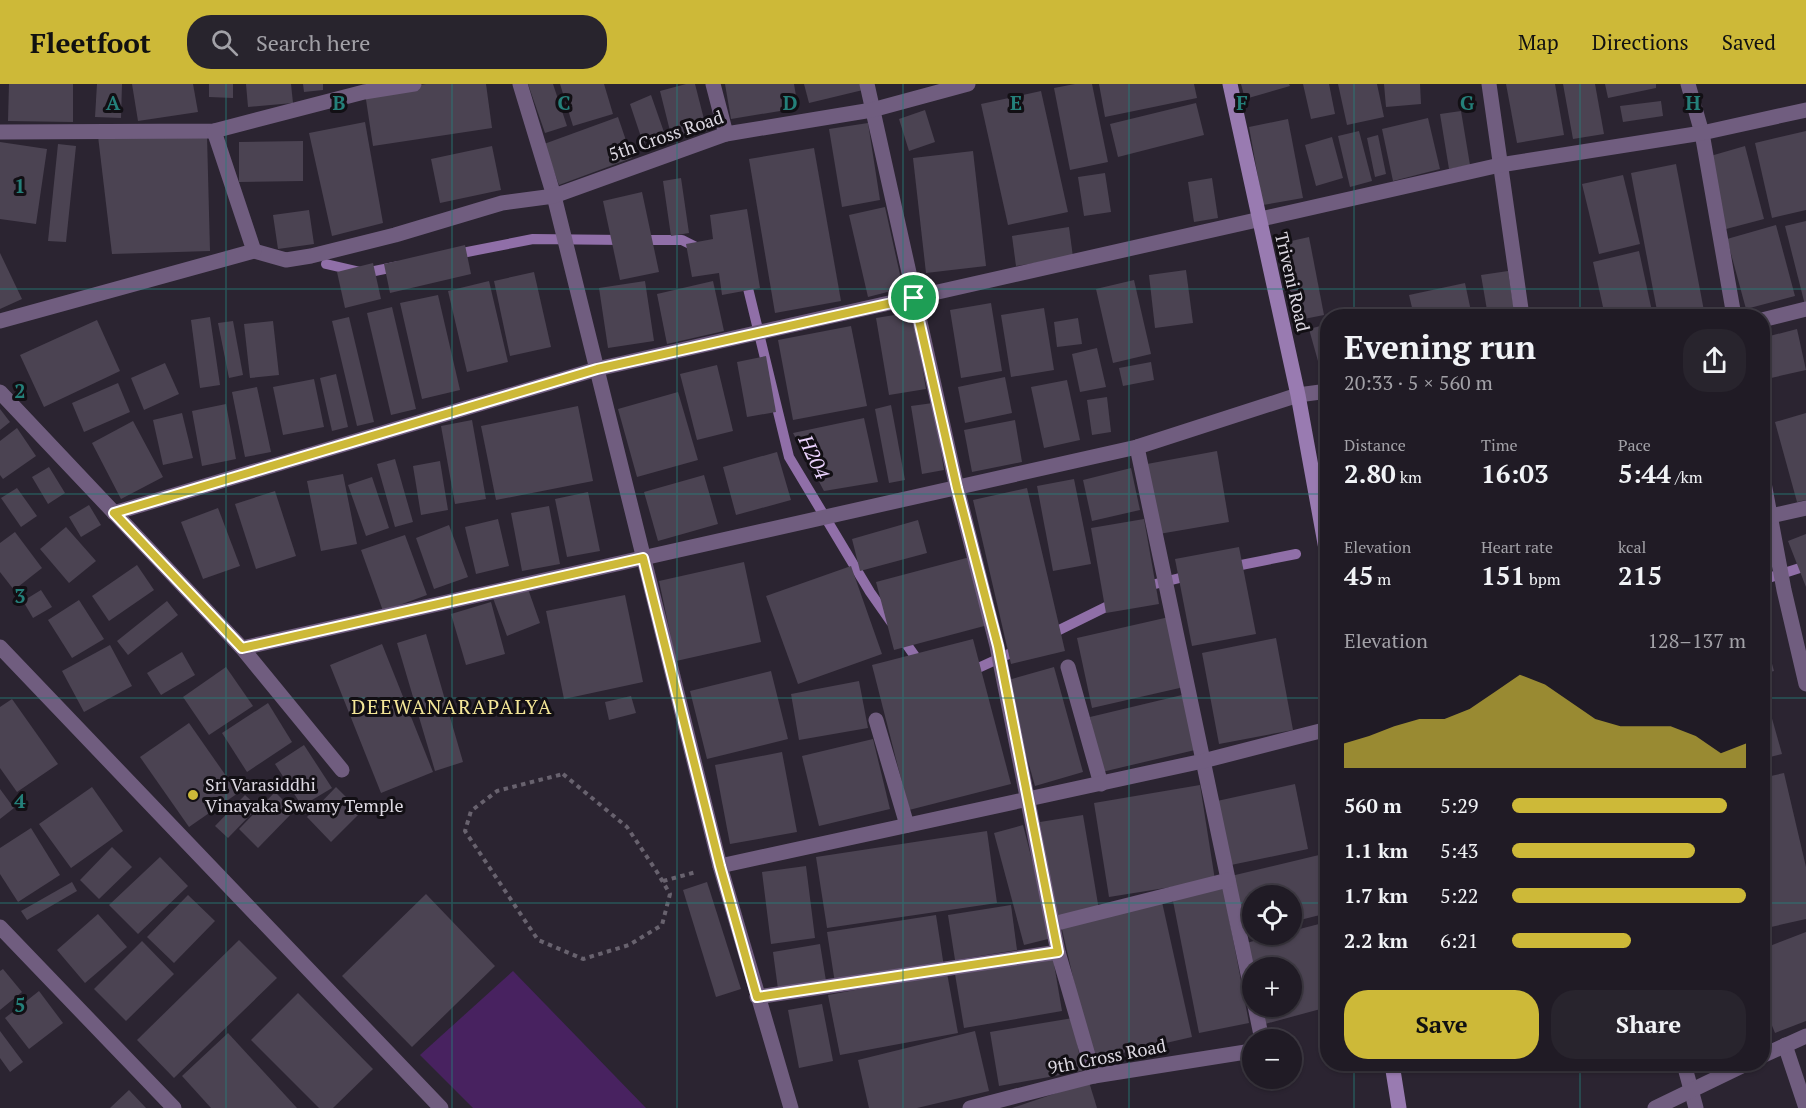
<!DOCTYPE html>
<html lang="en">
<head>
<meta charset="utf-8">
<style>
	:root { --surface:#201b25; --page:#28242d; --text:#f1f3f6; --muted:#a2a1a7; --line:#3d3942; --accent:#cdb938 }
	body { margin:0; font-family:"PT Serif",serif; background:var(--page); color:var(--text); height:100vh; display:flex; flex-direction:column; font-size:22px; white-space:nowrap }
	* { box-sizing:border-box; margin:0 }
	p { font-size:20px; color:var(--muted) }
	.icon { flex:none; width:33px; height:33px; fill:none; stroke:currentColor; stroke-width:2; stroke-linecap:round; stroke-linejoin:round }
	.map { position:relative; flex:1; overflow:hidden }
	.side { position:absolute; left:1320px; top:225px; width:450px; height:762px; display:flex; flex-direction:column; background:var(--surface); border-radius:24px; box-shadow:0 2px 4px #0004,0 0 0 2px var(--line) }
	.side>* { flex:none }
	.controls { position:absolute; left:1242px; top:801px; display:grid; gap:12px }
	.controls a { display:grid; place-items:center; width:60px; height:60px; border-radius:50%; background:var(--surface); box-shadow:0 2px 4px #0004,0 0 0 2px var(--line); font-size:30px }
	.pin { position:absolute; display:grid; place-items:center; width:51px; height:51px; color:#fff; margin:-26px; border:3px solid #fff; border-radius:50%; box-shadow:0 2px 6px #0007 }
	.round { display:grid; place-items:center; flex:none; width:63px; height:63px; border-radius:24px; background:var(--page) }
	.headline { display:flex; align-items:center; justify-content:space-between; height:102px; padding:0 24px }
	h1 { font-size:33px; font-weight:700; line-height:45px }
	.stats { display:grid; grid-template-columns:repeat(3,1fr); gap:9px; height:102px; padding:6px 24px }
	.stats div { display:grid; align-content:center }
	.stats b { font-size:26px; font-weight:700 }
	.stats small { font-size:16px; font-weight:400 }
	.stats p { font-size:16px }
	.chart { height:168px; padding:12px 24px }
	.chart p { display:flex; justify-content:space-between }
	.chart svg { width:100%; height:108px; margin-top:6px; fill:var(--accent); opacity:.7 }
	.button { display:flex; gap:12px; margin-top:auto; padding:12px 24px }
	.button a { flex:1; height:69px; border-radius:24px; background:var(--accent); color:#111; font-size:24px; font-weight:700; line-height:69px; text-align:center }
	.button a+a { background:var(--page); color:var(--text) }
	ul { padding:0 24px; list-style:none; font-size:20px }
	li { display:grid; grid-template-columns:96px 72px 1fr; align-items:center; height:45px }
	li i { height:15px; border-radius:8px; background:var(--accent) }
	header { display:flex; align-items:center; gap:36px; box-sizing:border-box; height:84px; padding:0 30px; background:var(--accent); color:#111 }
	header strong { font-size:28px }
	nav { display:flex; gap:33px; margin-inline-start:auto; font-size:21px }
	.search { width:420px; height:54px; background:var(--page); display:flex; align-items:center; gap:15px; box-sizing:border-box; padding:0 21px; border-radius:24px; color:var(--muted); font-size:22px }
	.map>svg:first-child { display:block }
	.green { fill:#482260 }
	.lines { fill:none; stroke-linecap:round; stroke-linejoin:round }
	.stream { stroke:#906fa8; stroke-width:10 }
	.building { fill:#4b4352 }
	.path { stroke:#68626e; stroke-width:4; stroke-dasharray:4.5 4.5; stroke-linecap:butt }
	.street { stroke:#705d7f; stroke-width:15 }
	.secondary { stroke:#997bb1; stroke-width:15 }
	.route-casing { stroke:#fff; stroke-width:12 }
	.route { stroke:#cdb938; stroke-width:8 }
	.grid { fill:none; stroke:#24807a; stroke-width:1.5; stroke-opacity:0.55 }
	.poi-dot { fill:#cdb938; stroke:#120f14; stroke-width:2 }
	.labels { text-anchor:middle; stroke-width:6; stroke-linejoin:round; paint-order:stroke }
	.street-label { font-size:18px; fill:#dcd8e1; stroke:#120f14 }
	.poi-label { font-size:18px; fill:#dcd8e1; stroke:#120f14; text-anchor:start }
	.water-label { font-size:20px; font-style:italic; fill:#ebd3fe; stroke:#120f14 }
	.neighbourhood-label { font-size:20px; letter-spacing:1.5px; fill:#f4e697; stroke:#120f14 }
	.grid-label { font-size:20px; text-anchor:middle; font-weight:bold; fill:#24807a; stroke:#120f14; stroke-width:6; stroke-linejoin:round; paint-order:stroke }
</style>
</head>
<body>
<header>
<strong>Fleetfoot</strong>
<div class="search"><svg class="icon" aria-label="search" viewBox="0 0 24 24"><circle cx="10" cy="10" r="6"/><path d="M15 15l6 6"/></svg>Search here</div>
<nav><a>Map</a><a>Directions</a><a>Saved</a></nav>
</header>
<div class="map">
<svg width="1806" height="1024" viewBox="0 0 1806 1024">
	<rect width="100%" height="100%" fill="#2b2431"/>
	<path class="green" d="M513 887 646 1024H473L420 971Z"/>
	<g class="lines">
		<g class="stream">
			<path d="M640 156H682L700 165"/>
			<path d="M452 171 533 155 624 156"/>
			<path d="M326 180 365 189 399 182"/>
			<path d="M745 192 789 373 870 508 891 538"/>
			<path d="M1231 483 1296 470"/>
			<path d="M1762 496 1806 482"/>
			<path d="M1143 503 1192 491"/>
			<path d="M900 551 919 578H922"/>
			<path d="M1047 552 1116 518"/>
			<path d="M967 584 976 585 1022 564"/>
		</g>
	</g>
	<g class="building">
		<path d="M9 0H73V38L8 37Z"/>
		<path d="M97 0H122L121 34 95 33Z"/>
		<path d="M132 0H193L198 28 138 37Z"/>
		<path d="M209 0H233V14L209 13Z"/>
		<path d="M246 0H291L293 19 248 23Z"/>
		<path d="M303 0H323V6L304 8Z"/>
		<path d="M426 0H486L492 44 373 62 365 9Z"/>
		<path d="M528 0H553L567 42 545 49Z"/>
		<path d="M560 0H604L613 30 573 42Z"/>
		<path d="M686 0H695L707 47 672 55 660 7Z"/>
		<path d="M725 0H794L798 24 731 35Z"/>
		<path d="M804 0H862L863 6 809 19Z"/>
		<path d="M1075 0H1092L1108 78 1070 86 1054 4Z"/>
		<path d="M1099 0H1194L1197 14 1105 33Z"/>
		<path d="M1241 0H1289L1290 2 1245 15Z"/>
		<path d="M1303 0H1329L1335 30 1311 35Z"/>
		<path d="M1338 0H1377L1384 33 1347 41Z"/>
		<path d="M1384 0H1420L1421 20 1386 23Z"/>
		<path d="M1506 0H1555L1564 51 1517 59Z"/>
		<path d="M1563 0H1595L1604 50 1573 55Z"/>
		<path d="M1605 0H1656V4L1608 14Z"/>
		<path d="M1041 7 1068 128 1008 141 981 20Z"/>
		<path d="M651 11 665 51 643 59 630 20Z"/>
		<path d="M1661 17 1663 32 1623 38 1620 22Z"/>
		<path d="M1196 19 1204 51 1118 73 1110 40Z"/>
		<path d="M925 26 935 58 909 67 899 35Z"/>
		<path d="M1461 27 1470 81 1449 85 1440 30Z"/>
		<path d="M618 33 632 74 559 101 544 60Z"/>
		<path d="M1428 34 1440 85 1393 97 1382 45Z"/>
		<path d="M1288 35 1303 114 1263 121 1249 43Z"/>
		<path d="M365 38 383 139 332 152 309 49Z"/>
		<path d="M868 39 880 116 842 123 829 45Z"/>
		<path d="M1359 47 1372 97 1350 103 1338 52Z"/>
		<path d="M1806 47V126L1772 134 1755 59Z"/>
		<path d="M1378 51 1386 90 1375 93 1367 54Z"/>
		<path d="M98 52H207L210 167 112 170Z"/>
		<path d="M1332 53 1343 94 1316 102 1305 61Z"/>
		<path d="M303 57V97L239 98V58Z"/>
		<path d="M0 58 47 65 36 140 0 135Z"/>
		<path d="M58 60 76 62 66 158 48 157Z"/>
		<path d="M492 62 501 106 440 119 431 75Z"/>
		<path d="M1745 62 1764 135 1726 145 1707 73Z"/>
		<path d="M814 64 841 217 775 229 749 75Z"/>
		<path d="M973 67 986 182 926 189 913 74Z"/>
		<path d="M1676 80 1705 232H1658L1631 89Z"/>
		<path d="M1105 89 1111 128 1084 132 1078 93Z"/>
		<path d="M1623 91 1640 160 1599 170 1582 100Z"/>
		<path d="M681 94 689 149 671 152 663 97Z"/>
		<path d="M1212 94 1218 134 1194 138 1188 98Z"/>
		<path d="M642 108 659 188 620 196 603 117Z"/>
		<path d="M885 123 903 204 868 213 849 131Z"/>
		<path d="M747 125 760 204 722 211 719 189 692 193 686 160 713 155 710 131Z"/>
		<path d="M309 126 314 160 278 165 273 131Z"/>
		<path d="M1806 137V221H1805L1785 142Z"/>
		<path d="M1776 141 1795 212 1746 225 1727 155Z"/>
		<path d="M1069 143 1073 173 1016 182 1012 152Z"/>
		<path d="M1309 153 1324 231 1294 237 1278 160Z"/>
		<path d="M465 161 471 190 390 209 384 180Z"/>
		<path d="M1639 167 1653 232H1605L1593 178Z"/>
		<path d="M0 169 22 215 0 225Z"/>
		<path d="M373 179 381 215 345 224 337 188Z"/>
		<path d="M1186 186 1193 239 1155 244 1149 191Z"/>
		<path d="M1508 187 1515 232H1488L1481 191Z"/>
		<path d="M534 188 551 263 510 272 494 197Z"/>
		<path d="M1134 196 1151 270 1113 279 1096 205Z"/>
		<path d="M489 197 508 278 467 288 448 207Z"/>
		<path d="M645 197 654 257 608 264 599 204Z"/>
		<path d="M713 197 724 247 667 260 657 210Z"/>
		<path d="M1465 199 1472 232H1414L1409 211Z"/>
		<path d="M438 211 460 306 422 315 400 219Z"/>
		<path d="M991 219 1002 287 961 294 950 226Z"/>
		<path d="M392 223 416 325 391 331 367 229Z"/>
		<path d="M1392 223 1394 232H1358Z"/>
		<path d="M1044 224 1054 286 1011 293 1001 231Z"/>
		<path d="M913 228 926 305 889 311 876 234Z"/>
		<path d="M210 233 220 301 200 304 191 236Z"/>
		<path d="M349 233 374 338 357 342 332 237Z"/>
		<path d="M1078 234 1082 260 1057 263 1054 238Z"/>
		<path d="M97 236 120 287 44 323 20 271Z"/>
		<path d="M233 237 243 291 229 294 218 239Z"/>
		<path d="M273 237 279 291 250 294 244 240Z"/>
		<path d="M1328 240V301L1325 302 1309 245Z"/>
		<path d="M851 242 867 322 793 336 778 256Z"/>
		<path d="M1797 245 1806 286 1762 296V254Z"/>
		<path d="M1097 264 1106 303 1080 308 1072 270Z"/>
		<path d="M766 272 776 328 747 333 737 278Z"/>
		<path d="M1151 278 1154 296 1123 302 1119 284Z"/>
		<path d="M165 279 179 310 144 326 131 294Z"/>
		<path d="M717 281 733 347 697 356 680 290Z"/>
		<path d="M336 290 348 343 332 347 320 294Z"/>
		<path d="M1005 293 1012 329 965 339 958 303Z"/>
		<path d="M314 295 324 343 283 351 273 303Z"/>
		<path d="M1067 296 1080 356 1044 364 1031 303Z"/>
		<path d="M118 299 130 328 84 348 72 319Z"/>
		<path d="M257 303 271 368 245 373 232 308Z"/>
		<path d="M678 308 698 376 637 393 618 325Z"/>
		<path d="M1107 313 1111 348 1092 351 1087 316Z"/>
		<path d="M933 319 944 386 922 390 911 322Z"/>
		<path d="M226 320 236 375 202 382 192 327Z"/>
		<path d="M891 321 905 396 889 399 875 325Z"/>
		<path d="M578 322 593 397 496 416 481 342Z"/>
		<path d="M0 325 10 338 0 346Z"/>
		<path d="M182 329 193 374 163 381 153 336Z"/>
		<path d="M1806 329V416L1797 418 1775 338Z"/>
		<path d="M864 334 878 398 824 407 793 349Z"/>
		<path d="M472 336 486 415 455 420 441 342Z"/>
		<path d="M1015 336 1022 378 972 388 964 346Z"/>
		<path d="M133 337 163 393 121 415 92 359Z"/>
		<path d="M17 344 36 372 3 395 0 391V357Z"/>
		<path d="M1217 367 1229 438 1159 450 1147 380Z"/>
		<path d="M777 368 791 416 736 431 723 383Z"/>
		<path d="M395 375 413 438 395 443 377 380Z"/>
		<path d="M440 377 448 426 421 431 413 382Z"/>
		<path d="M49 383 65 409 48 420 32 393Z"/>
		<path d="M1131 384 1140 426 1092 437 1083 396Z"/>
		<path d="M343 390 357 460 321 467 307 397Z"/>
		<path d="M704 391 718 440 658 457 644 408Z"/>
		<path d="M372 393 389 444 366 452 348 401Z"/>
		<path d="M1074 395 1091 480 1053 487 1037 402Z"/>
		<path d="M17 404 37 432 21 443 1 414Z"/>
		<path d="M1027 404 1065 567 1011 580 973 416Z"/>
		<path d="M275 407 296 472 256 485 235 420Z"/>
		<path d="M588 408 600 467 567 473 555 415Z"/>
		<path d="M89 421 101 441 81 453 69 433Z"/>
		<path d="M549 422 560 480 522 487 511 429Z"/>
		<path d="M218 424 240 482 203 495 181 438Z"/>
		<path d="M498 435 509 482 476 490 465 443Z"/>
		<path d="M1144 435 1159 520 1106 529 1091 444Z"/>
		<path d="M918 436 927 469 860 487 852 455Z"/>
		<path d="M449 441 468 493 434 505 416 454Z"/>
		<path d="M66 443 96 477 69 499 40 465Z"/>
		<path d="M15 448 42 484 14 506 0 488V459Z"/>
		<path d="M1806 450V503L1788 457Z"/>
		<path d="M405 451 427 511 383 527 361 466Z"/>
		<path d="M1239 463 1256 550 1192 562 1175 475Z"/>
		<path d="M970 473 988 541 894 566 876 498Z"/>
		<path d="M744 478 761 558 676 577 659 497Z"/>
		<path d="M137 481 154 506 109 537 92 512Z"/>
		<path d="M851 482 882 570 798 600 766 512Z"/>
		<path d="M527 502 540 539 507 552 493 514Z"/>
		<path d="M41 506 52 523 33 534 23 517Z"/>
		<path d="M625 511 643 598 564 615 546 527Z"/>
		<path d="M79 516 104 555 72 574 48 536Z"/>
		<path d="M167 517 178 531 128 571 117 557Z"/>
		<path d="M491 518 505 570 466 581 451 530Z"/>
		<path d="M1169 533 1184 603 1092 624 1077 554Z"/>
		<path d="M1762 543 1774 587 1762 590Z"/>
		<path d="M426 550 463 678 435 687 397 559Z"/>
		<path d="M1276 554 1293 646 1219 660 1202 569Z"/>
		<path d="M973 555 1011 700 909 726 872 581Z"/>
		<path d="M382 560 433 688 381 709 330 581Z"/>
		<path d="M110 561 132 602 84 628 62 587Z"/>
		<path d="M182 568 195 591 161 611 147 589Z"/>
		<path d="M226 583 253 622 209 651 183 613Z"/>
		<path d="M1054 583 1083 688 1035 702 1005 597Z"/>
		<path d="M771 587 788 655 707 675 690 607Z"/>
		<path d="M859 597 868 644 799 656 791 610Z"/>
		<path d="M1762 599 1782 670 1762 675Z"/>
		<path d="M1182 611 1195 666 1102 688 1090 633Z"/>
		<path d="M631 612 636 629 609 636 605 618Z"/>
		<path d="M12 615 58 680 17 708 0 684V623Z"/>
		<path d="M268 619 292 658 247 688 222 649Z"/>
		<path d="M189 639 238 709 189 743 140 673Z"/>
		<path d="M873 655 890 725 819 742 802 672Z"/>
		<path d="M304 661 332 704 302 722 275 680Z"/>
		<path d="M782 668 797 748 730 760 715 681Z"/>
		<path d="M1784 689 1806 783V835L1762 845V694Z"/>
		<path d="M1295 700 1308 765 1231 781 1217 717Z"/>
		<path d="M1200 701 1215 796 1109 813 1094 719Z"/>
		<path d="M92 703 123 747 71 784 39 740Z"/>
		<path d="M336 703 361 728 331 758 307 733Z"/>
		<path d="M0 705 14 724 0 735Z"/>
		<path d="M275 708 294 727 258 764 239 745Z"/>
		<path d="M245 711 258 723 228 754 215 742Z"/>
		<path d="M1083 731 1099 826 1056 834 1040 738Z"/>
		<path d="M1023 741 1052 854 1024 861 994 749Z"/>
		<path d="M31 744 60 791 18 818 0 790V764Z"/>
		<path d="M987 747 997 819 827 844 816 773Z"/>
		<path d="M112 763 132 783 99 815 80 796Z"/>
		<path d="M1319 771 1328 808V829L1292 838V812H1252V847L1244 849 1231 792Z"/>
		<path d="M160 773 188 802 138 850 109 821Z"/>
		<path d="M806 782 815 854 771 860 762 788Z"/>
		<path d="M72 798 77 807 27 836 21 827Z"/>
		<path d="M707 798 741 905 716 913 683 806Z"/>
		<path d="M1223 802 1249 939 1199 949 1172 812Z"/>
		<path d="M426 810 495 882 412 963 342 892Z"/>
		<path d="M188 811 215 837 174 879 147 853Z"/>
		<path d="M1162 818 1192 953 1092 976 1061 841Z"/>
		<path d="M1011 821 1017 866 955 876 948 831Z"/>
		<path d="M98 830 127 863 85 899 57 866Z"/>
		<path d="M936 831 944 883 835 899 827 848Z"/>
		<path d="M1319 840 1328 871V923L1265 940 1260 922H1292V884H1252L1243 860 1278 850H1292V847Z"/>
		<path d="M1806 848V937L1775 949 1762 917V865Z"/>
		<path d="M239 856 277 894 174 994 137 956Z"/>
		<path d="M142 857 174 890 126 937 94 905Z"/>
		<path d="M820 860 826 897 778 905 773 868Z"/>
		<path d="M1053 874 1062 927 964 944 955 890Z"/>
		<path d="M3 885 22 908 0 926V887Z"/>
		<path d="M947 889 958 949 840 971 828 911Z"/>
		<path d="M39 907 63 939 29 965 5 934Z"/>
		<path d="M298 909 373 985 333 1024H319L251 956Z"/>
		<path d="M822 920 833 977 799 984 788 926Z"/>
		<path d="M1073 934 1082 987 999 1002 990 948Z"/>
		<path d="M0 947 23 978 10 988 0 974Z"/>
		<path d="M975 947 989 1007 917 1024H869L858 976Z"/>
		<path d="M228 949 297 1024H211L182 992Z"/>
		<path d="M1089 998 1097 1024H1012Z"/>
		<path d="M129 1006 146 1024H110Z"/>
	</g>
	<g class="lines">
		<g class="path">
			<path d="M563 690 627 743 657 788 670 810 662 841 629 861 583 875 538 856 465 747 471 727 497 707Z"/>
			<path d="M663 797 696 788"/>
		</g>
		<g class="street">
			<path d="M520 0 554 112 720 782 791 1024"/>
			<path d="M713 0 726 50"/>
			<path d="M867 0 957 404 997 562 1058 868 1094 992"/>
			<path d="M1489 0 1522 232"/>
			<path d="M1688 0 1702 49 1734 232"/>
			<path d="M0 48 214 47 364 8 414 0"/>
			<path d="M254 167 286 176 311 172 395 151 502 119 554 112 726 50 872 26 968 0"/>
			<path d="M1762 236 1806 225"/>
			<path d="M0 237 254 167 214 47"/>
			<path d="M0 308 242 564 342 686"/>
			<path d="M1137 363 1252 909"/>
			<path d="M1762 388 1784 506 1806 600"/>
			<path d="M114 429 597 285 1500 81 1702 49 1806 26"/>
			<path d="M1762 434 1806 424"/>
			<path d="M0 563 441 1024"/>
			<path d="M242 564 1137 363 1298 311 1328 307"/>
			<path d="M1068 583 1101 700"/>
			<path d="M876 636 907 741"/>
			<path d="M720 782 1203 677 1328 645"/>
			<path d="M1053 840 1228 796"/>
			<path d="M0 843 174 1024"/>
			<path d="M757 913 1058 868"/>
			<path d="M1255 922 1262 956"/>
			<path d="M1785 961 1806 1024"/>
			<path d="M1762 972 1806 952"/>
			<path d="M1684 980 1696 1024"/>
			<path d="M970 1024 1094 992 1252 967"/>
			<path d="M1655 1024 1746 980"/>
		</g>
		<g class="secondary">
			<path d="M1230 0 1298 311 1328 476"/>
			<path d="M1392 980 1399 1024"/>
		</g>
	</g>
	<g class="lines">
		<defs>
			<path id="route" d="M914 214 957 404 998 562 1058 868 757 913 720 782 643 474 242 564 114 429 597 285Z"/>
		</defs>
		<use href="#route" class="route-casing"/>
		<use href="#route" class="route"/>
	</g>
	<path class="grid" d="M226 0V1024M452 0V1024M677 0V1024M903 0V1024M1129 0V1024M1354 0V232M1580 0V232M0 205H1806M0 410H1328M1762 410H1806M0 614H1328M1762 614H1806M0 819H1252M1292 819H1328M1762 819H1806M1354 980V1024M1580 980V1024"/>
	<circle class="poi-dot" cx="193" cy="711" r="6"/>
	<g class="labels">
		<g class="street-label">
			<text transform="translate(666 52) rotate(-19)" y="6">5th Cross Road</text>
			<text transform="translate(1292 198) rotate(77)" y="6">Triveni Road</text>
			<text transform="translate(1107 973) rotate(-11)" y="6">9th Cross Road</text>
		</g>
		<g class="poi-label">
			<text x="205" y="707">Sri Varasiddhi<tspan x="205" dy="21">Vinayaka Swamy Temple</tspan></text>
		</g>
		<g class="water-label">
			<text transform="translate(814 373) rotate(65)" y="7">H204</text>
		</g>
		<g class="neighbourhood-label">
			<text x="452" y="630">DEEWANARAPALYA</text>
		</g>
	</g>
	<g class="grid-label">
		<text x="113" y="26">A</text>
		<text x="339" y="26">B</text>
		<text x="564" y="26">C</text>
		<text x="790" y="26">D</text>
		<text x="1016" y="26">E</text>
		<text x="1242" y="26">F</text>
		<text x="1467" y="26">G</text>
		<text x="1693" y="26">H</text>
		<text x="20" y="109">1</text>
		<text x="20" y="314">2</text>
		<text x="20" y="519">3</text>
		<text x="20" y="724">4</text>
		<text x="20" y="928">5</text>
	</g>
</svg>
<div class="controls">
<a><svg class="icon" aria-label="locate" viewBox="0 0 24 24"><circle cx="12" cy="12" r="6"/><path d="M12 2v4M12 18v4M2 12h4M18 12h4"/></svg></a>
<a>+</a>
<a>−</a>
</div>
<div class="pin" style="left:914px;top:214px;background:#1e9e55"><svg class="icon" aria-label="arrive" viewBox="0 0 24 24"><path d="M6 21V4h12l-3 4 3 4H6"/></svg></div>
<section class="side">
<div class="headline"><div><h1>Evening run</h1><p>20:33 · 5 × 560 m</p></div><a class="round"><svg class="icon" aria-label="share" viewBox="0 0 24 24"><path d="M12 15V3M7 8l5-5 5 5M5 13v7h14v-7"/></svg></a></div>
<div class="stats">
<div><p>Distance</p><b>2.80<small> km</small></b></div>
<div><p>Time</p><b>16:03</b></div>
<div><p>Pace</p><b>5:44<small> /km</small></b></div>
</div>
<div class="stats">
<div><p>Elevation</p><b>45<small> m</small></b></div>
<div><p>Heart rate</p><b>151<small> bpm</small></b></div>
<div><p>kcal</p><b>215</b></div>
</div>
<div class="chart"><p><span>Elevation</span>128–137 m</p>
<svg viewBox="0 0 160 44" preserveAspectRatio="none"><path d="M0 44V34L10 31L20 27L30 24L40 24L50 20L60 13L70 6L80 10L90 17L100 24L110 27L120 27L130 27L140 31L150 38L160 34V44z"/></svg>
</div>
<ul>
<li><b>560 m</b>5:29<i style="width:92%"></i></li>
<li><b>1.1 km</b>5:43<i style="width:78%"></i></li>
<li><b>1.7 km</b>5:22<i style="width:100%"></i></li>
<li><b>2.2 km</b>6:21<i style="width:51%"></i></li>
</ul>
<div class="button"><a>Save</a><a>Share</a></div>
</section>
</div>
</body>
</html>
